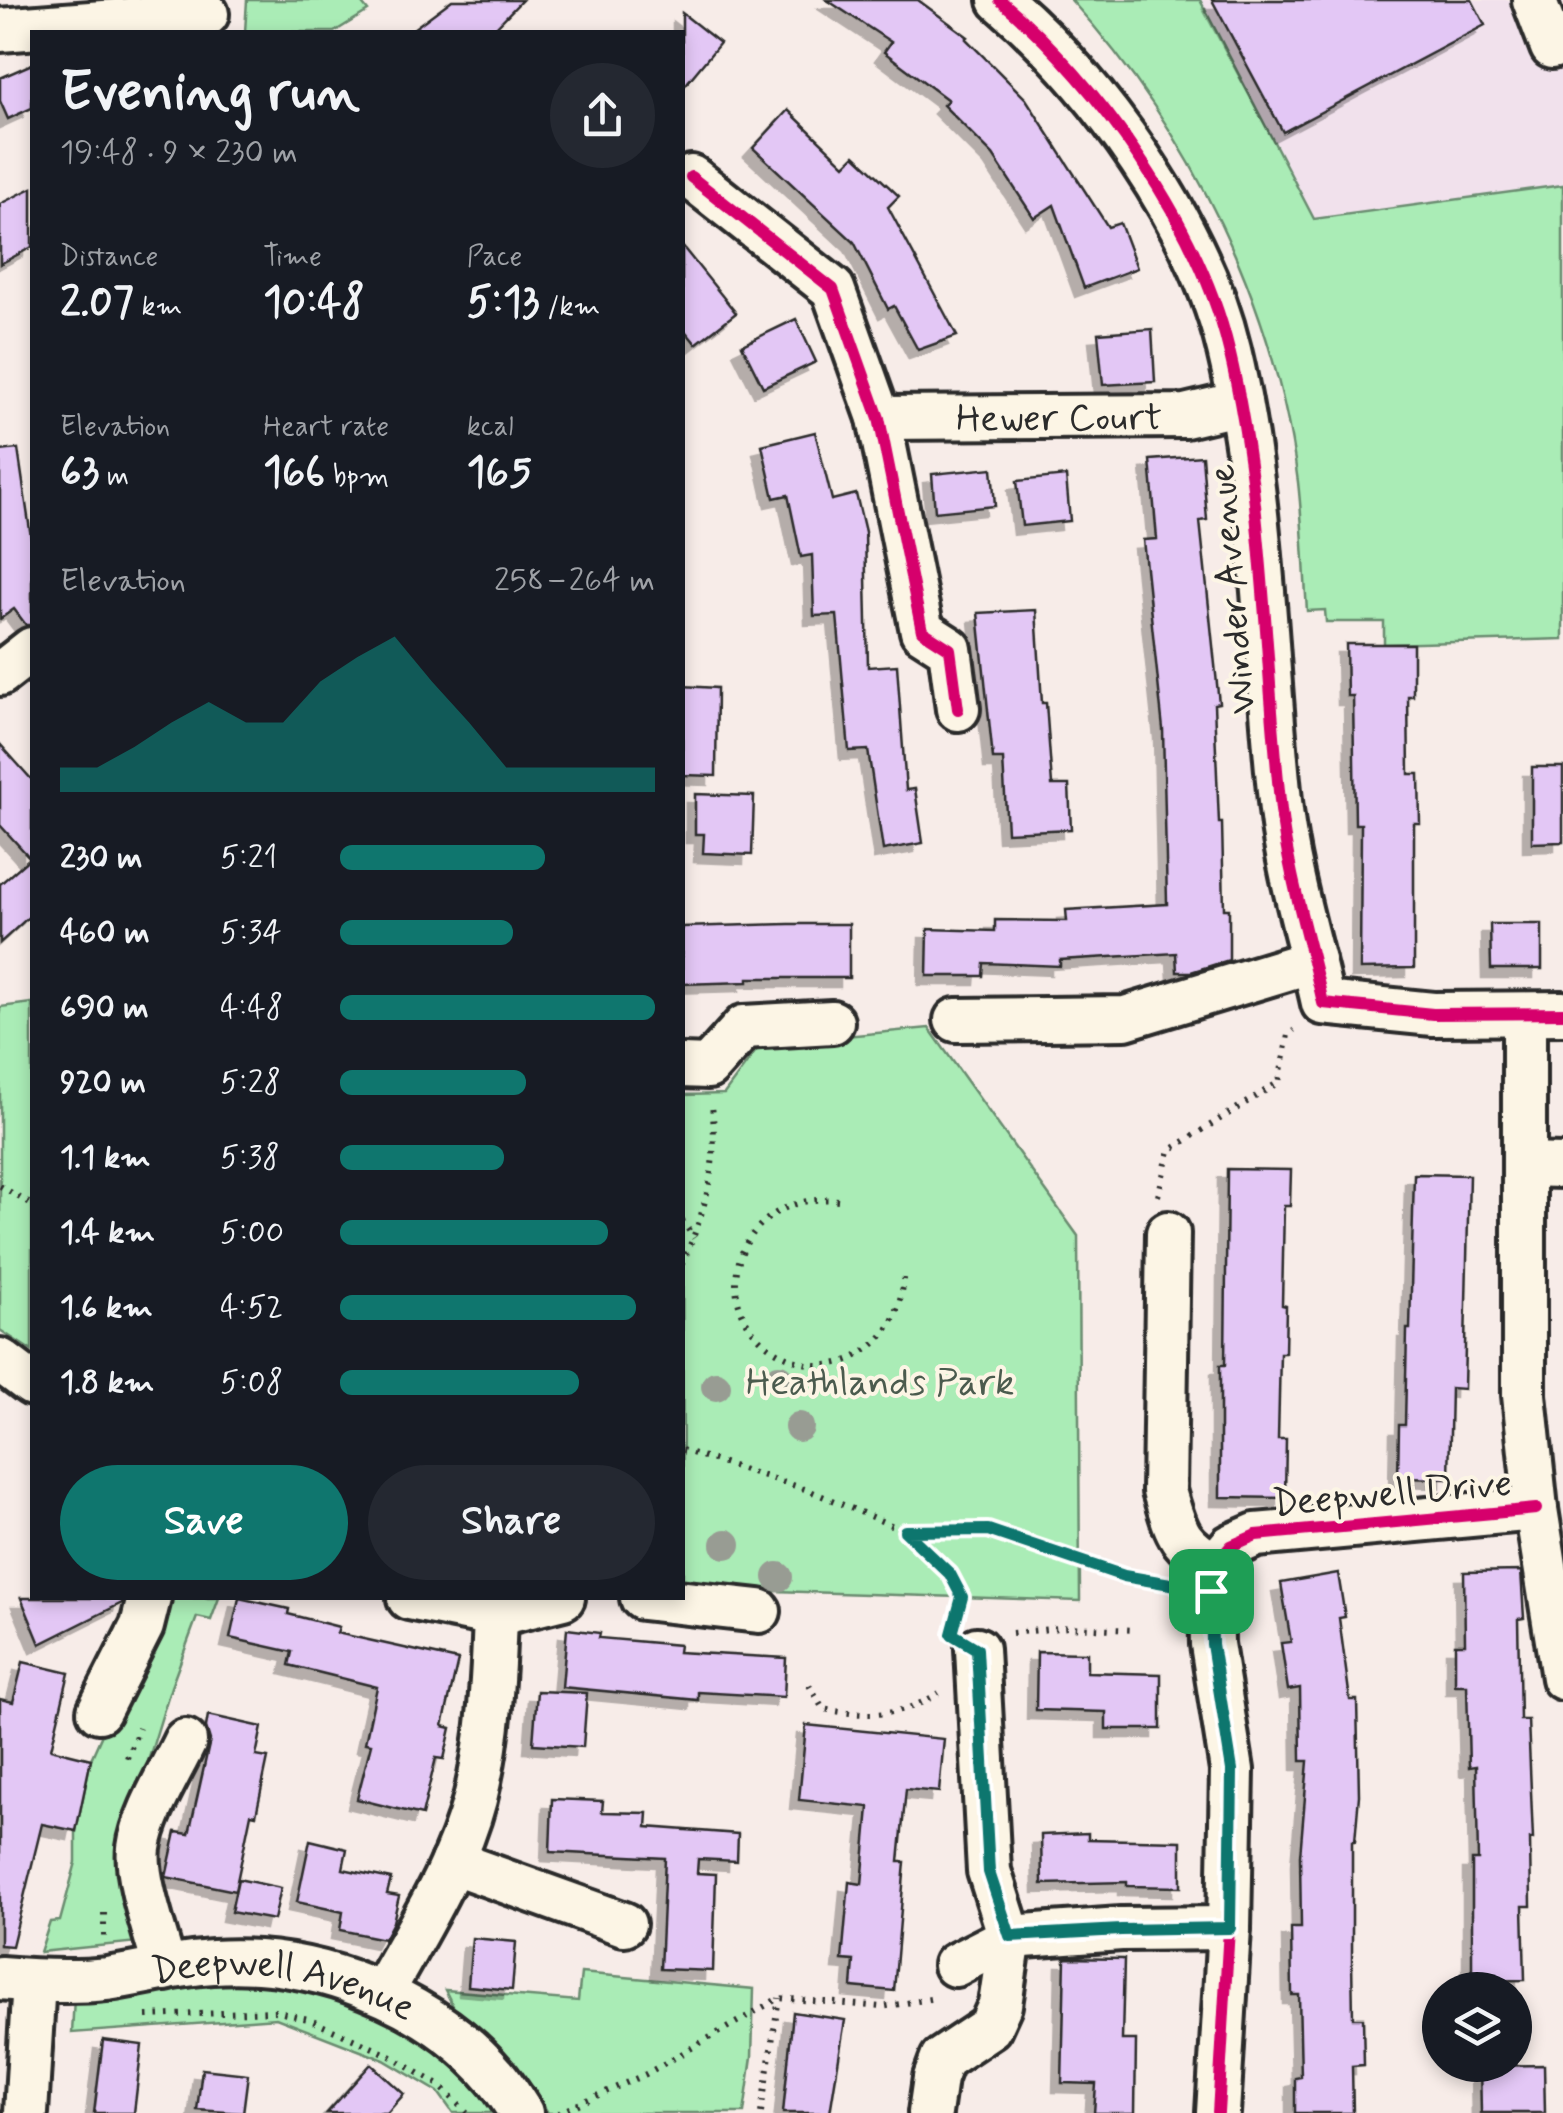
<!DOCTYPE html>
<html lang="en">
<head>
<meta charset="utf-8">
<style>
	:root { --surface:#171b24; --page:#242831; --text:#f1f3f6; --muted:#9ea1a6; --accent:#0f766e }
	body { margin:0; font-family:Mynerve,sans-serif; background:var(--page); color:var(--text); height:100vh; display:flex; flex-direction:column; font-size:38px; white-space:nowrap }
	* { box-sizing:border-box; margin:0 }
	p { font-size:32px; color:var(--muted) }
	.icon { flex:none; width:55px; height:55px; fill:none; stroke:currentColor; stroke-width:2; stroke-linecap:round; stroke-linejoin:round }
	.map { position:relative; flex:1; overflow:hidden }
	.side { position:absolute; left:30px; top:30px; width:655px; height:1570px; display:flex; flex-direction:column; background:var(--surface); border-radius:0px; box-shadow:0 5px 15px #0003 }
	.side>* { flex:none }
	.fabs { position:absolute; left:1422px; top:1972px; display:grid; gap:20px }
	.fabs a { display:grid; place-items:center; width:110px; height:110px; border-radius:50%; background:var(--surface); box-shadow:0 5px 15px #0003; font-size:50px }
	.pin { position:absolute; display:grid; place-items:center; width:85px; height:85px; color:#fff; margin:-42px; border-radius:20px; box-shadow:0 5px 15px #0006 }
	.round { display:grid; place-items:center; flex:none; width:105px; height:105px; border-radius:52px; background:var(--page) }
	.headline { display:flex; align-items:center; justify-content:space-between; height:170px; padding:0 30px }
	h1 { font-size:55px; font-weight:700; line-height:75px }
	.stats { display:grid; grid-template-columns:repeat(3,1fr); gap:15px; height:170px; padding:10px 30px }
	.stats div { display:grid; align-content:center }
	.stats b { font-size:42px; font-weight:700 }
	.stats small { font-size:28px; font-weight:400 }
	.stats p { font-size:28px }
	.chart { height:280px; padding:20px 30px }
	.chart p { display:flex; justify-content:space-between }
	.chart svg { width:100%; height:180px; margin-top:10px; fill:var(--accent); opacity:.7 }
	.action { display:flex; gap:20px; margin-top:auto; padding:20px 30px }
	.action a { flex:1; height:115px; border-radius:60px; background:var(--accent); color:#fff; font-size:40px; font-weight:700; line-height:115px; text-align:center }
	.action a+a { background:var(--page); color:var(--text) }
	ul { padding:0 30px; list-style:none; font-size:32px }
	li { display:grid; grid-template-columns:160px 120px 1fr; align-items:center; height:75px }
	li i { height:25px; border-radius:12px; background:var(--accent) }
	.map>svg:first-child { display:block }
	.built { fill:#f1e1ec }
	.green { fill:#aaecb6; stroke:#6a8c70; stroke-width:2.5 }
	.building { fill:#e3c7f5; stroke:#2b2b2b; stroke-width:2.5; filter:url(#shadow) }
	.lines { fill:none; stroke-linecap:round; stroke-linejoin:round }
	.minor-casing { stroke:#2b2b2b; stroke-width:50 }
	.path { stroke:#2b2b2b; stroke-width:6; stroke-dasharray:2.5 8; stroke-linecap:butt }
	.minor { stroke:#fcf5e5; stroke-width:42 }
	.cycleway-casing { stroke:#fcf5e5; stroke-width:19 }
	.cycleway { stroke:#d6006c; stroke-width:12 }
	.tree { fill:#989c93 }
	.route-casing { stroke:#fff; stroke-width:20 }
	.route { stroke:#0f766e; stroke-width:12 }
	.labels { text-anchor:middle; stroke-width:8; stroke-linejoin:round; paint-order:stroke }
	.street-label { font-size:38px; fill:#2b2b2b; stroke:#fcf5e5 }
	.park-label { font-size:38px; fill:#4b5b4e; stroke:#fcf5e5 }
</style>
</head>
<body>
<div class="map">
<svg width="1563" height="2113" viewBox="0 0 1563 2113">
	<defs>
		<filter id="shadow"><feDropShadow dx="-9" dy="9" stdDeviation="0" flood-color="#0004"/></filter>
	</defs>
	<rect width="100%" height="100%" fill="#f7ece8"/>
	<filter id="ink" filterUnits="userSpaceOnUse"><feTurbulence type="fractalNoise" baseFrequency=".01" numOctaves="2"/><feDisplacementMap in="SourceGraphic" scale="20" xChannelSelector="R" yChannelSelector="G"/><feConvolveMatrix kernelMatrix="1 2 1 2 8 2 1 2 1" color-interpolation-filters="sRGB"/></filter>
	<g filter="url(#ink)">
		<path class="built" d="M1200 0H1563V185L1314 219Z"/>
		<g class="green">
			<path d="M247 0H359L368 11 334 32H245Z"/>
			<path d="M1071 0H1200L1314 219 1563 185V639L1384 644V622H1326L1325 610 1307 611C1304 569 1303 525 1298 482 1275 304 1191 132 1071 0Z"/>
			<path d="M32 1003V1351L0 1330V1007Z"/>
			<path d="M929 1028 1078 1236 1080 1601 683 1588 682 1095 724 1094 761 1044Z"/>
			<path d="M163 1598H219L211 1620 197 1617 171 1687 128 1826 138 1942 40 1952 50 1922 60 1921 76 1862V1831L91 1759Z"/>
			<path d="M157 1969 382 1993 521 2113H453L438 2092 384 2060 276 2018 72 2033 75 1980Z"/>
			<path d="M581 1973 754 1989 752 2057 744 2113H548L532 2086 455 2010 445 1990 578 2001Z"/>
		</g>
		<g class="building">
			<path d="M452 0H522L491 32H409Z"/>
			<path d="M827 0H918L968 37 966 39 1026 99 1108 227 1120 223 1137 268 1084 288 1054 205 1034 218 993 155 943 105 948 100 884 52 891 42Z"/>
			<path d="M1212 0H1472L1485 25 1283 132Z"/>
			<path d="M682 13 720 43 682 89Z"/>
			<path d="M32 64V108L8 119 0 101V78Z"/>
			<path d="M788 110 845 165 855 155 899 196 888 207 957 336 918 350 894 306 888 309 854 242 753 148Z"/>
			<path d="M32 188V247L0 264V204Z"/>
			<path d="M682 246 736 313 696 344 682 327Z"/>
			<path d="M796 319 816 362 763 387 742 345Z"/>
			<path d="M1152 329 1155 382 1103 385 1098 333Z"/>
			<path d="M815 432 832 500 856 494 865 532 868 667 897 665 906 790 915 789 923 843 883 850 868 750 849 751 837 615 814 616 812 555 801 557 788 495 774 498 762 445Z"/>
			<path d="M18 449 32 544V625H26L14 609 0 619V451Z"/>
			<path d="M1202 456 1207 520 1200 521 1219 703 1214 704 1219 823H1222L1224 909H1229V960L1191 972H1177L1176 953 1060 960V966L984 963 983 976H927L928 929 995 931V920L1067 921 1066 910 1167 904 1163 729 1143 540 1157 539 1150 460Z"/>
			<path d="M992 468 995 506 935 512 932 474Z"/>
			<path d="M1066 476 1070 521 1022 526 1017 481Z"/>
			<path d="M1036 610 1042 703H1046L1052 785H1069L1071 829 1007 832 1003 759H993L978 613Z"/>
			<path d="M1346 644H1413V696H1408L1409 774H1419L1420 823H1414V968L1360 969 1361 824H1355L1353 696H1347Z"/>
			<path d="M682 686 717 688 716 776 682 775Z"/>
			<path d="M0 744 32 780V914L0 943V884L30 858 0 825Z"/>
			<path d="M1532 767H1563V842L1532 843Z"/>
			<path d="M695 794 754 796 752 855 703 853 704 834H695Z"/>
			<path d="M789 924H849V978H748V982L682 984V927Z"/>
			<path d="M1490 924H1542V969H1491Z"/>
			<path d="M1227 1169 1291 1170 1290 1206H1284L1282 1305 1286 1306 1285 1353H1280L1278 1439H1286L1285 1498 1220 1497V1365H1225Z"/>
			<path d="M1414 1174 1469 1175 1464 1389 1451 1388 1449 1479 1398 1478 1399 1425H1405L1407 1329H1410Z"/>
			<path d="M1521 1571 1524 1618 1518 1619 1520 1720H1528L1533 1839H1530L1531 1906H1523L1525 1980 1472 1981V1860H1478L1476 1766 1469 1767 1467 1685H1455V1644H1465L1464 1572Z"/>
			<path d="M1338 1573 1345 1617 1339 1618 1350 1700H1357L1359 1795 1355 1841H1352V1960L1353 2018H1363L1364 2065 1352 2066 1353 2113H1295V2078L1301 2077 1299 1995H1292L1291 1928H1301L1300 1856 1308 1761H1301L1300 1688 1288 1690 1281 1643 1291 1642 1281 1583Z"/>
			<path d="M21 1598H123L122 1603 40 1644Z"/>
			<path d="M239 1598 289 1609 288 1614 339 1627 337 1633 458 1660 443 1726 451 1728 444 1759 436 1758 422 1815 357 1799 371 1744 365 1743 377 1687 289 1665 292 1652 230 1638Z"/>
			<path d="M567 1629 600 1633 599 1638 679 1645 678 1652 786 1658 784 1697 698 1692V1700L562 1687Z"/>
			<path d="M1037 1652 1087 1653V1672L1161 1674V1729H1106V1712L1036 1710Z"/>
			<path d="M23 1662 69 1673 51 1749 91 1759 76 1831 42 1824 12 1946 0 1945V1699L13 1702Z"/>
			<path d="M537 1691 587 1693 583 1747 533 1744Z"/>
			<path d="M208 1715 262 1727 256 1756 268 1758 256 1815 251 1814 235 1891 166 1877 176 1832 189 1834 210 1740 206 1727Z"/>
			<path d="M806 1725 944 1739 939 1792 906 1789 899 1862H905L894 1991 852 1987 854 1961 842 1960 849 1882 862 1884 869 1807 799 1800Z"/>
			<path d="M552 1799 603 1801 602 1812 648 1813 647 1827 738 1834 737 1861 698 1859 697 1873 716 1874 713 1971 660 1969 665 1858 550 1852Z"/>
			<path d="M1088 1833V1839L1181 1841V1887L1127 1886V1882L1042 1884 1041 1835Z"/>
			<path d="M310 1840 347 1849 343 1869 391 1879 387 1894 399 1896 393 1922 384 1939 340 1930 343 1912 297 1902Z"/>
			<path d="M238 1879 281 1888 274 1920 231 1912Z"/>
			<path d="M472 1938 516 1942 512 1990 468 1986Z"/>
			<path d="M1065 1958 1124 1959 1122 2040H1136L1135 2113H1094L1096 2084 1062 2083Z"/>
			<path d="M793 2012 845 2020 830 2113H783Z"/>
			<path d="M103 2040 142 2045 134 2113H94Z"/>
			<path d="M371 2064 404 2094 387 2113H327Z"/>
			<path d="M1544 2065 1545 2113H1481L1480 2066Z"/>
			<path d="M202 2069 248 2074 243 2113 197 2110Z"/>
		</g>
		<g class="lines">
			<defs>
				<g id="minor">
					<path d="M1000 0C1098 83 1199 224 1229 350 1265 500 1264 658 1281 810 1288 873 1309 940 1323 1003L1433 1014 1563 1013"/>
					<path d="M1534 0 1552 47"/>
					<path d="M0 30 207 14"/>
					<path d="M691 177 833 289 879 418 922 631 950 649 958 709"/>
					<path id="s1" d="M879 418 1185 416 1240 403"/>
					<path d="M0 674 32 649"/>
					<path d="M1524 1015V1395L1536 1509 1563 1678"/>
					<path d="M956 1020 1125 1018 1313 961"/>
					<path d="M682 1066 708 1067 744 1027 832 1022"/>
					<path d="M1524 1165 1563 1166"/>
					<path d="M1168 1233 1164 1491C1176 1531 1177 1544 1215 1565"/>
					<path d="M0 1360 32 1384"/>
					<path d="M409 1598 495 1615 563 1598"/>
					<path d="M642 1598 759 1611"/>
					<path d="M99 1711 142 1626 149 1598"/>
					<path d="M452 1862 624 1924"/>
					<path d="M955 1965 1010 1937 1121 1929 1229 1928"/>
					<path d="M165 1969C157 1938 135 1878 139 1848 143 1815 171 1771 185 1741"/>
					<path id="s2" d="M0 1978C35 1981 72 1983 107 1979 142 1974 177 1964 213 1962 313 1955 429 1999 495 2076 505 2087 513 2101 521 2113"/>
					<path d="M382 1993C416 1931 457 1868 475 1799 490 1738 493 1677 495 1615"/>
					<path d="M26 2113 34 1981"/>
					<path d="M930 2113 935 2078 942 2059 990 2027 1000 2005 1010 1937 989 1871 977 1649"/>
					<path d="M1218 2113 1229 1928 1232 1770 1212 1644 1211 1591 1215 1565 1231 1546 1256 1535 1536 1509"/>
				</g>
			</defs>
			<use href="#minor" class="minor-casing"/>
			<g class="path">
				<path d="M0 1186 32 1205"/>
				<path d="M1158 1196 1169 1151 1279 1082 1288 1035 1294 1030"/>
				<path d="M838 1200C730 1190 696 1323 794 1360 813 1368 835 1366 853 1358 887 1341 900 1314 904 1278"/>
				<path d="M682 1220 694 1238"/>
				<path d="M682 1264C705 1213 719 1163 712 1106"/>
				<path d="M682 1450 808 1490 905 1531 950 1574 962 1597 958 1613"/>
				<path d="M906 1531 988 1530 1124 1576 1166 1583"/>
				<path d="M1012 1633 1068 1627 1136 1630"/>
				<path d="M809 1685 823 1709C868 1717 899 1718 939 1693"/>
				<path d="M127 1758 139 1728"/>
				<path d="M104 1913V1940"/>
				<path d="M147 2016 274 2011 308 2019 387 2054 439 2085 467 2113"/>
				<path d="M558 2113 646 2074 779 1998 882 2007 936 1998"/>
				<path d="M761 2113 779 1998"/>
			</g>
			<use href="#minor" class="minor"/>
			<defs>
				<g id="cycleway">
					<path d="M1000 0C1098 83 1199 224 1229 350 1265 500 1264 658 1281 810 1288 873 1309 940 1323 1003L1433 1014 1563 1013"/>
					<path d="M691 177 833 289 879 418 922 631 950 649 958 709"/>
					<path d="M1218 2113 1229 1928 1232 1770 1212 1644 1211 1591 1215 1565 1231 1546 1256 1535 1536 1509"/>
				</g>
			</defs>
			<use href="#cycleway" class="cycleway-casing"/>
			<use href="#cycleway" class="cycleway"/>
		</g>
		<g class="tree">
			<circle cx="779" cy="1379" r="15"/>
			<circle cx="716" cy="1386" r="15"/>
			<circle cx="799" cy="1427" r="15"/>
			<circle cx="726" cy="1544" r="15"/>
			<circle cx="778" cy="1577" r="15"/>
		</g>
	</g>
	<g class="lines" filter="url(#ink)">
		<defs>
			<path id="route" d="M988 1530 1124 1576 1211 1591 1212 1644 1232 1770 1230 1928 1121 1930 1010 1936 989 1872 977 1649 952 1634 962 1597 950 1574 905 1531Z"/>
		</defs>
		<use href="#route" class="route-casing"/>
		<use href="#route" class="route"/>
	</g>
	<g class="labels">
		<g class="street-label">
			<text dy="13" stroke="none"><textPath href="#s1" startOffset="180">Hewer Court</textPath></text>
			<text transform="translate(1231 589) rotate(-95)" y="13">Winder Avenue</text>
			<text transform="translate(1392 1492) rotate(-5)" y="13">Deepwell Drive</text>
			<text dy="13" stroke="none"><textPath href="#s2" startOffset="288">Deepwell Avenue</textPath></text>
		</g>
		<g class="park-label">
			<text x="880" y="1394">Heathlands Park</text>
		</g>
	</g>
</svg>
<div class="fabs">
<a><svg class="icon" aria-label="layers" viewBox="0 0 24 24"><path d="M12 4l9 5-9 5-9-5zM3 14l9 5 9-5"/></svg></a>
</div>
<div class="pin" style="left:1211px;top:1591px;background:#1e9e55"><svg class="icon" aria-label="arrive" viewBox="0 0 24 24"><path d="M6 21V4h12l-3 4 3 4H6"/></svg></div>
<section class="side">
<div class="headline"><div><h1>Evening run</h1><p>19:48 · 9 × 230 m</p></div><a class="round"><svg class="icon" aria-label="share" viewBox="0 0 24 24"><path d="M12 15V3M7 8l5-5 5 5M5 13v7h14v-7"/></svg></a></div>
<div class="stats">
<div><p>Distance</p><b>2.07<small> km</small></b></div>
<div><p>Time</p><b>10:48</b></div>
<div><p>Pace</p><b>5:13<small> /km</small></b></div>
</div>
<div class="stats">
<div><p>Elevation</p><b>63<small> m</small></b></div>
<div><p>Heart rate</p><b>166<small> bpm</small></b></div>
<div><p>kcal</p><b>165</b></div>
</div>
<div class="chart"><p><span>Elevation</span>258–264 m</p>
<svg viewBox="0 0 160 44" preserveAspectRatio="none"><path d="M0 44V38L10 38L20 33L30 27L40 22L50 27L60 27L70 17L80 11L90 6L100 17L110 27L120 38L130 38L140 38L150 38L160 38V44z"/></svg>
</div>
<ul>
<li><b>230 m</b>5:21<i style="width:65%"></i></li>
<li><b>460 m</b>5:34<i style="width:55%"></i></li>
<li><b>690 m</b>4:48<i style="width:100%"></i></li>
<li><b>920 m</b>5:28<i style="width:59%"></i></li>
<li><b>1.1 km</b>5:38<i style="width:52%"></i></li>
<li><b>1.4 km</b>5:00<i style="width:85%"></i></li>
<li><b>1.6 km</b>4:52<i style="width:94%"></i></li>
<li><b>1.8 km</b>5:08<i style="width:76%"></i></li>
</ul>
<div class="action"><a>Save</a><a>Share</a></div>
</section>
</div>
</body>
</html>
